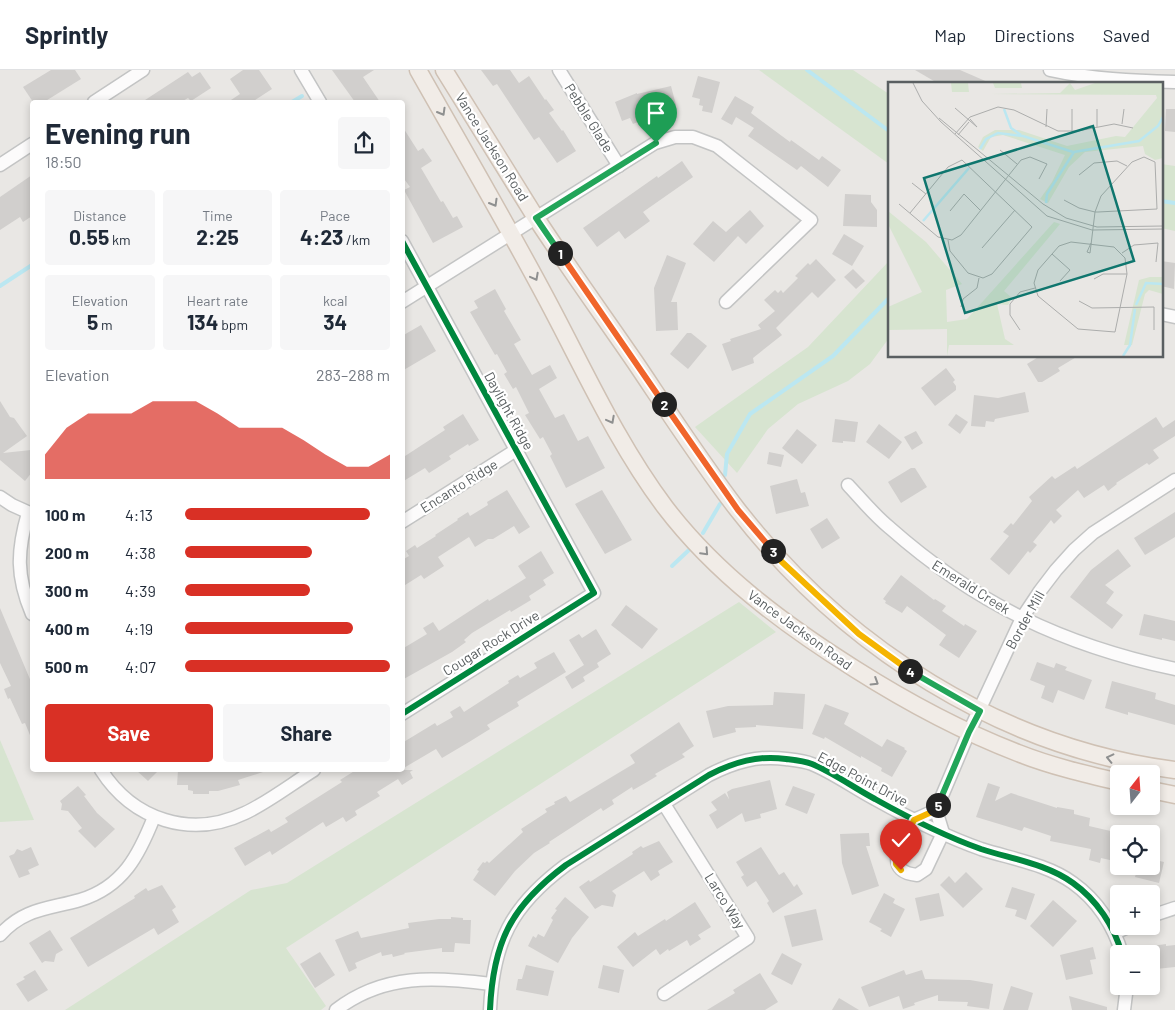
<!DOCTYPE html>
<html lang="en">
<head>
<meta charset="utf-8">
<style>
	:root { --surface:#fff; --page:#f6f6f7; --text:#1f2937; --muted:#747a83; --line:#e0e1e3; --accent:#d93025 }
	body { margin:0; font-family:Barlow,sans-serif; background:var(--page); color:var(--text); height:100vh; display:flex; flex-direction:column; font-size:19px; white-space:nowrap }
	* { box-sizing:border-box; margin:0 }
	p { font-size:16px; color:var(--muted) }
	.icon { flex:none; width:28px; height:28px; fill:none; stroke:currentColor; stroke-width:2; stroke-linecap:round; stroke-linejoin:round }
	.map { position:relative; flex:1; overflow:hidden }
	.drawer { position:absolute; left:30px; top:30px; width:375px; height:672px; display:flex; flex-direction:column; background:var(--surface); border-radius:5px; box-shadow:0 2px 8px #0003 }
	.drawer>* { flex:none }
	.needle { width:32px; rotate:17deg }
	.fabs { position:absolute; left:1110px; top:695px; display:grid; gap:10px }
	.fabs a { display:grid; place-items:center; width:50px; height:50px; border-radius:5px; background:var(--surface); box-shadow:0 2px 8px #0003; font-size:25px }
	.pin { position:absolute; display:grid; place-items:center; width:42px; height:42px; color:#fff; margin:-51px -21px; border-radius:50% 50% 50% 0; rotate:-45deg; box-shadow:0 0 5px #0007 }
	.pin .icon { rotate:45deg }
	.km { position:absolute; width:25px; height:25px; margin:-12px; border-radius:50%; background:#222; color:#fff; font-size:14px; line-height:25px; text-align:center }
	.round { display:grid; place-items:center; flex:none; width:52px; height:52px; border-radius:5px; background:var(--page) }
	.summary { display:flex; align-items:center; justify-content:space-between; height:85px; padding:0 15px }
	h1 { font-size:28px; font-weight:700; line-height:38px }
	.metrics { display:grid; grid-template-columns:repeat(3,1fr); gap:8px; height:85px; padding:5px 15px }
	.metrics div { display:grid; align-content:center; border-radius:5px; background:var(--page); text-align:center }
	.metrics b { font-size:21px; font-weight:700 }
	.metrics small { font-size:14px; font-weight:400 }
	.metrics p { font-size:14px }
	.chart { height:140px; padding:10px 15px }
	.chart p { display:flex; justify-content:space-between }
	.chart svg { width:100%; height:90px; margin-top:5px; fill:var(--accent); opacity:.7 }
	.cta { display:flex; gap:10px; margin-top:auto; padding:10px 15px }
	.cta a { flex:1; height:58px; border-radius:5px; background:var(--accent); color:#fff; font-size:20px; font-weight:700; line-height:58px; text-align:center }
	.cta a+a { background:var(--page); color:var(--text) }
	ul { padding:0 15px; list-style:none; font-size:16px }
	li { display:grid; grid-template-columns:80px 60px 1fr; align-items:center; height:38px }
	li i { height:12px; border-radius:6px; background:var(--accent) }
	header { display:flex; align-items:center; gap:30px; box-sizing:border-box; height:70px; padding:0 25px; background:var(--surface); border-bottom:1px solid var(--line) }
	header strong { font-size:24px }
	nav { display:flex; gap:28px; margin-inline-start:auto; font-size:18px }
	.map>svg:first-child { display:block }
	.green { fill:#d7e4d0 }
	.lines { fill:none; stroke-linecap:round; stroke-linejoin:round }
	.stream { stroke:#bbe7f1; stroke-width:4 }
	.building { fill:#d1cfcd }
	.minor-casing { stroke:#c3c4c4; stroke-width:15 }
	.major-casing { stroke:#cfc1b4; stroke-width:19 }
	.minor { stroke:#fcfbfb; stroke-width:12 }
	.major { stroke:#f1ece7; stroke-width:16 }
	.cycleway-casing { stroke:#fff; stroke-width:9 }
	.cycleway { stroke:#00873e; stroke-width:6 }
	.oneway { stroke:#8f9090 }
	.split-1-casing { stroke:#fff; stroke-width:10 }
	.split-2-casing { stroke:#fff; stroke-width:10 }
	.split-3-casing { stroke:#fff; stroke-width:10 }
	.split-4-casing { stroke:#fff; stroke-width:10 }
	.split-5-casing { stroke:#fff; stroke-width:10 }
	.split-6-casing { stroke:#fff; stroke-width:10 }
	.split-1 { stroke:#22a559; stroke-width:6 }
	.split-2 { stroke:#f0652b; stroke-width:6 }
	.split-3 { stroke:#f0652b; stroke-width:6 }
	.split-4 { stroke:#f5b400; stroke-width:6 }
	.split-5 { stroke:#22a559; stroke-width:6 }
	.split-6 { stroke:#f5b400; stroke-width:6 }
	.labels { text-anchor:middle; stroke-width:4.5; stroke-linejoin:round; paint-order:stroke }
	.street-label { font-size:14px; fill:#5a5f61; stroke:#fff }
	.inset-river { fill:none; stroke:#bbe7f1; stroke-width:2.5 }
	.inset-road { fill:none; stroke:#acadac; stroke-width:1 }
	.view { fill:#0f766e; fill-opacity:0.15; stroke:#0f766e; stroke-width:2.5 }
	.inset-edge { fill:none; stroke:#5a5f61; stroke-width:2.5 }
</style>
</head>
<body>
<header>
<strong>Sprintly</strong>
<nav><a>Map</a><a>Directions</a><a>Saved</a></nav>
</header>
<div class="map">
<svg width="1175" height="940" viewBox="0 0 1175 940">
	<rect width="100%" height="100%" fill="#e9e7e4"/>
	<g class="green">
		<path d="M759 0H853L889 24V94Z"/>
		<path d="M1161 94 1175 96V161L1161 158Z"/>
		<path d="M889 191V268L870 294 848 311 798 334 768 359 737 403 695 357 808 277Z"/>
		<path d="M739 532 776 562 286 878 326 936 321 940H65L251 820 287 813Z"/>
		<path d="M0 670 34 750 0 752Z"/>
	</g>
	<g class="lines">
		<g class="stream">
			<path d="M807 0 889 61"/>
			<path d="M292 32 302 26"/>
			<path d="M1161 131 1175 133"/>
			<path d="M0 216 32 195"/>
			<path d="M725 405 727 384 750 344 833 286 889 228"/>
			<path d="M703 463 720 434"/>
			<path d="M672 496 690 479"/>
		</g>
	</g>
	<g class="building">
		<path d="M51 0H75L81 9 44 32H33L23 17Z"/>
		<path d="M243 0H259L272 19 252 32H228L240 24 230 9Z"/>
		<path d="M332 0H374L363 7 380 32H355Z"/>
		<path d="M481 0H510L519 13 529 6 545 30 546 29 554 40 549 43 562 61 563 60 576 81 557 93 539 67 534 70 497 14 493 16Z"/>
		<path d="M915 0H960L990 13 939 14Z"/>
		<path d="M188 2 192 7 200 2 211 18 191 31 188 28 181 32H142Z"/>
		<path d="M698 6 720 12 712 43 702 41 703 36 699 35 700 29 692 27Z"/>
		<path d="M671 16 676 35 645 43 647 48 633 54 630 48 622 51 615 32 637 23V24Z"/>
		<path d="M735 26 754 37 751 43 790 72 791 70 819 90 822 86 841 100 828 117 801 96 797 100 748 66 754 58 736 47 732 55 721 49Z"/>
		<path d="M1166 39H1175V62L1165 61Z"/>
		<path d="M402 56 418 81 423 78 432 91 421 98 441 132 443 131 453 148 457 146 463 157 433 173 404 120 410 117 402 106Z"/>
		<path d="M682 91 693 107 643 142 650 151 625 169 619 161 597 177 583 158 657 106 658 108Z"/>
		<path d="M32 105V146L23 152 20 147 0 160V127Z"/>
		<path d="M845 124 871 125V132L877 140V157L843 156Z"/>
		<path d="M750 140 764 156 746 174 738 166 714 192 693 174 713 151 726 162Z"/>
		<path d="M844 164 864 176 852 196 832 184Z"/>
		<path d="M667 185 686 193 671 232H677L678 260 656 261 654 218Z"/>
		<path d="M816 189 836 210 818 228 812 222 776 258 782 265 753 288 754 293 732 301 722 274 731 271 730 269 761 259 758 255 775 241 764 230 775 220 778 223 781 220 783 223 798 208 795 206 808 193 810 195Z"/>
		<path d="M1161 191 1175 193 1174 219 1161 216Z"/>
		<path d="M853 199 865 211 856 219 844 207Z"/>
		<path d="M495 219 506 239 504 241 521 270 514 274 532 305 550 295 557 308 539 319 555 348 564 344 578 371 588 366 605 398 566 418 550 386 552 384 543 367 540 369 525 345 529 343 516 317 513 319 504 304 507 302 497 284 495 285 470 242 478 238 474 231Z"/>
		<path d="M421 255 436 281 402 301V266Z"/>
		<path d="M687 263H691L707 276 688 299 670 284Z"/>
		<path d="M1040 286H1078L1058 298 1060 301 1042 312H1038L1027 294Z"/>
		<path d="M946 298 955 310 953 312 956 316V320L935 336 921 318Z"/>
		<path d="M1025 322 1029 342 995 349 994 352 986 351 985 357 971 356 974 325 998 328Z"/>
		<path d="M0 331 10 347 14 348 27 366 3 383 31 380 32 402 25 411 0 390Z"/>
		<path d="M463 344 479 370 469 376 468 374 449 386 451 389 429 403 425 398 402 412V388L445 360 443 357Z"/>
		<path d="M956 344 968 352 960 364 948 355Z"/>
		<path d="M1156 347 1163 358 1175 350V366L1153 380 1159 388 1149 395 1147 393 1116 413 1117 414 1108 421 1104 415 1084 428 1078 420 1056 440 1062 446 1054 454 1051 450 1033 472 1037 475 1030 483 1028 481 1009 505 990 489 1009 466 1003 462 1011 453 1013 455 1032 431 1029 427 1052 406 1055 409 1075 396 1077 399Z"/>
		<path d="M835 349 858 352 855 372 843 371V373L832 372Z"/>
		<path d="M879 354 902 372 889 389 866 372Z"/>
		<path d="M797 359 817 375 802 394 782 378Z"/>
		<path d="M916 361 923 373 912 380 904 367Z"/>
		<path d="M769 382 784 385 781 397 767 394Z"/>
		<path d="M911 398H915L927 417 901 433 888 412Z"/>
		<path d="M797 409 801 423 805 422 809 436 776 444 770 416Z"/>
		<path d="M507 420 530 457 519 464 514 456 493 469H488L475 477 469 467 438 487 444 496 424 509 421 505 402 517V490L409 486 406 481 415 475 417 478 436 466 435 465 458 450 457 449 468 442 470 446 488 435 487 432Z"/>
		<path d="M602 420 632 470 605 484 575 434Z"/>
		<path d="M1175 442V467L1145 485 1134 468Z"/>
		<path d="M827 448 840 468 822 479 810 459Z"/>
		<path d="M1118 479 1131 496 1105 515 1114 522 1106 533 1123 545 1112 559 1070 527 1091 500Z"/>
		<path d="M541 481 554 503 543 510 546 515 529 526 531 530 511 542 510 540 472 563 464 570 466 572 452 582 402 610V579L427 564 423 558 433 552 439 561 488 529 489 531 526 508 518 496Z"/>
		<path d="M901 505 934 530 935 529 946 536 942 541 964 556 965 554 977 561 959 588 939 575 946 565 907 536 902 543 885 533 886 531 883 529Z"/>
		<path d="M626 535 658 559 642 579 611 555Z"/>
		<path d="M0 538 32 614V670L25 653 22 654 10 628 8 629 4 619 11 616 0 593Z"/>
		<path d="M1144 544 1175 551V571L1162 568V570L1139 565Z"/>
		<path d="M596 559 611 584 597 593 599 597 583 607 585 611 572 619 565 607 584 595 569 570 579 564 582 568Z"/>
		<path d="M554 582 566 602 517 632 519 636 487 655 490 659 469 672 442 688 436 679 402 699V673L435 653 437 656 453 647 450 642 460 636 464 642 509 613 508 611 518 605 520 608 537 598 534 593Z"/>
		<path d="M1037 592 1054 598 1056 593 1067 597 1065 600 1092 610 1084 630 1058 620 1053 633 1041 628 1045 616 1030 610Z"/>
		<path d="M1112 611 1156 623 1155 629 1175 635V655L1128 642V645L1105 638Z"/>
		<path d="M774 622 805 624 803 659 756 655V657L735 658 736 662 713 668 706 641 728 636 773 635Z"/>
		<path d="M825 634 849 643 844 654 882 677 887 669 905 678 904 679 907 681 892 707 881 701 882 698 861 686V688L825 667 824 669 812 664Z"/>
		<path d="M679 652 694 676 682 684 685 687 655 704 657 706 647 712 633 720 632 717 612 730 614 734 603 741 601 738 549 772 550 773 534 783 515 801 495 826 473 810 479 801 477 800 483 792 485 793 487 791 489 793 523 762 521 759 547 742 545 739 555 734 554 732 566 726 570 732 635 693 630 685Z"/>
		<path d="M136 700H159L148 711Z"/>
		<path d="M178 700H262L263 702 238 710 240 715 218 721H209V724H193V721L188 720V715H177Z"/>
		<path d="M356 700H413L410 702 413 708 402 715 398 709 377 722 380 726 355 741 357 745 346 752 343 747 326 757 323 752 272 785 270 781 245 796 234 778 269 759 271 762 288 752 285 748 342 712 340 710Z"/>
		<path d="M770 710 777 739 760 744 761 748 745 752 742 743 717 759 709 745 717 740 711 732 725 723 729 729 727 722 732 719Z"/>
		<path d="M988 713 1000 717 995 731 1011 723 1057 738V737L1074 740V744L1090 748 1089 756 1119 763V773L1114 791 1101 788 1100 793 1089 790 1091 779 1050 771 1051 766 1024 757 1022 761 976 747Z"/>
		<path d="M78 716 86 725 84 726 97 743 115 759 95 778 78 761 82 758 68 741 61 740 62 734 60 731Z"/>
		<path d="M793 716 815 724 807 744 785 735Z"/>
		<path d="M869 763 870 776H866L879 816 852 825 842 793 840 764Z"/>
		<path d="M659 771 673 792 658 801 660 805 651 811 644 801 612 821 616 825 613 837 602 835 595 839 579 817 589 810 590 812 633 784 632 782 641 776 643 778Z"/>
		<path d="M31 777 39 795 28 800 30 804 19 808 9 786 14 784 17 779 22 781Z"/>
		<path d="M761 777 779 805 784 802 794 817 797 814 803 824 773 843 767 833 769 831 756 811 747 817 741 807 744 805 736 792Z"/>
		<path d="M1151 789 1164 792 1159 813 1135 807 1138 796H1151Z"/>
		<path d="M966 802 983 819 963 838 940 815 949 806 955 813Z"/>
		<path d="M162 815 176 837 172 840 179 852 158 865 154 858 88 897 70 868 135 828 134 826 146 818 148 821Z"/>
		<path d="M1012 817 1035 824 1026 850 1015 846 1017 840 1005 837Z"/>
		<path d="M884 823 895 829 893 833 905 839 891 867 880 861 882 859 869 852Z"/>
		<path d="M939 823 944 846 920 851 915 828Z"/>
		<path d="M565 827 589 847 572 868 558 893 528 876 533 866 536 868 538 864 544 867 553 850 551 848 557 840 555 839Z"/>
		<path d="M1053 830 1077 851 1053 877 1030 856Z"/>
		<path d="M695 832 711 857 698 865 701 869 690 876 687 870 669 881 668 879 660 885 656 879 633 897 617 877 635 862 638 866 665 849 666 851Z"/>
		<path d="M816 839 823 870 792 877 784 846Z"/>
		<path d="M451 847 463 848V850H471L470 874 455 873 454 882H442V878L404 883 405 884 393 887 392 884 382 886 381 882 355 893 357 898 349 902 335 870 358 861 361 868 409 858 408 853 439 849H451Z"/>
		<path d="M50 860 63 880 56 884 54 892 45 891 42 893 29 873Z"/>
		<path d="M1166 874V876L1175 875V897L1156 899 1152 876Z"/>
		<path d="M1093 877 1096 889 1090 890 1093 904 1066 910 1060 885Z"/>
		<path d="M320 882 335 905 315 918 300 894Z"/>
		<path d="M782 883 802 894 792 915 771 904Z"/>
		<path d="M526 895 554 901 548 926 516 920 518 909H522Z"/>
		<path d="M603 895 624 900 619 923 598 918Z"/>
		<path d="M35 900 48 920 28 932 16 914 25 909 23 907Z"/>
		<path d="M904 900 906 905 922 900 925 909 970 910 993 914 989 939 967 936 968 932 938 931V925L914 933 915 935 903 939 899 926 869 937 861 917Z"/>
		<path d="M760 903 778 932 765 940H707L735 923 733 920Z"/>
		<path d="M1011 916 1033 923 1028 940H1003Z"/>
		<path d="M1069 926 1107 937V940H1072Z"/>
		<path d="M839 928 859 940H832Z"/>
	</g>
	<g class="lines">
		<defs>
			<g id="minor">
				<path d="M301 0 320 32"/>
				<path d="M559 0 619 96"/>
				<path d="M1050 0C1091 9 1133 11 1175 12"/>
				<path d="M94 32 143 0"/>
				<path d="M0 95 32 74"/>
				<path d="M402 171 594 523 402 644"/>
				<path d="M402 232 655 73 675 67H693L717 76 811 150 726 232"/>
				<path d="M1161 244 1175 247"/>
				<path d="M848 415C861 429 874 445 890 458 976 534 1063 575 1175 599"/>
				<path d="M0 427 12 435 32 444"/>
				<path d="M28 443C17 481 16 506 32 544"/>
				<path d="M402 452 516 380"/>
				<path d="M101 700C133 750 191 769 245 743 267 733 293 713 314 700"/>
				<path d="M664 734 748 868 664 924"/>
				<path d="M936 740 914 750C904 770 880 801 917 805L926 799 943 763 936 740 969 662 1022 548 1040 521 1056 500 1074 480 1093 463 1175 410"/>
				<path d="M1151 846 1175 838"/>
				<path d="M1115 863 1130 856"/>
				<path d="M0 865C24 838 49 839 80 830 123 817 139 785 154 747"/>
				<path d="M336 940C384 903 436 907 491 914"/>
				<path d="M490 940C493 872 511 836 566 795L709 705C734 692 758 685 786 689 794 690 804 691 812 694 834 703 854 718 875 729 909 748 944 766 981 779 1012 789 1047 794 1073 813 1097 830 1114 856 1122 884"/>
				<path d="M1124 940 1127 916"/>
			</g>
			<g id="major">
				<path d="M418 0C461 76 505 151 546 228 584 299 617 373 665 437 716 504 785 555 855 599 907 632 961 661 1018 683 1051 696 1085 704 1119 712"/>
				<path d="M444 0C475 49 505 99 536 148 568 197 602 244 635 292 668 341 701 392 737 439 844 577 1001 678 1175 700"/>
				<path d="M1151 720 1175 725"/>
			</g>
		</defs>
		<use href="#minor" class="minor-casing"/>
		<use href="#major" class="major-casing"/>
		<use href="#minor" class="minor"/>
		<use href="#major" class="major"/>
		<defs>
			<g id="cycleway">
				<path d="M402 171 594 523 402 644"/>
				<path d="M490 940C493 872 511 836 566 795L709 705C734 692 758 685 786 689 794 690 804 691 812 694 834 703 854 718 875 729 909 748 944 766 981 779 1012 789 1047 794 1073 813 1097 830 1114 856 1122 884"/>
			</g>
		</defs>
		<use href="#cycleway" class="cycleway-casing"/>
		<use href="#cycleway" class="cycleway"/>
	</g>
	<defs><path id="oneway-chevron" d="M-2-3.5L2.5 0L-2 3.5" fill="none" stroke-width="1.6" stroke-linecap="round" stroke-linejoin="round" transform="scale(1.25)"/></defs>
	<g class="oneway">
		<use href="#oneway-chevron" transform="translate(442 42) rotate(60)"/>
		<use href="#oneway-chevron" transform="translate(494 133) rotate(60)"/>
		<use href="#oneway-chevron" transform="translate(535 207) rotate(62)"/>
		<use href="#oneway-chevron" transform="translate(611 350) rotate(62)"/>
		<use href="#oneway-chevron" transform="translate(705 482) rotate(47)"/>
		<use href="#oneway-chevron" transform="translate(875 612) rotate(32)"/>
		<use href="#oneway-chevron" transform="translate(1110 688) rotate(-167)"/>
	</g>
	<g class="lines">
		<defs>
			<path id="split-1" d="M560 183 536 148 656 73"/>
			<path id="split-2" d="M560 183 664 334"/>
			<path id="split-3" d="M664 334 738 440 773 481"/>
			<path id="split-4" d="M773 481 782 492 859 564 910 601"/>
			<path id="split-5" d="M910 601 980 641 969 662 938 735"/>
			<path id="split-6" d="M901 800 896 794V787L914 750 936 740 938 735"/>
		</defs>
		<use href="#split-1" class="split-1-casing"/>
		<use href="#split-2" class="split-2-casing"/>
		<use href="#split-3" class="split-3-casing"/>
		<use href="#split-4" class="split-4-casing"/>
		<use href="#split-5" class="split-5-casing"/>
		<use href="#split-6" class="split-6-casing"/>
		<use href="#split-1" class="split-1"/>
		<use href="#split-2" class="split-2"/>
		<use href="#split-3" class="split-3"/>
		<use href="#split-4" class="split-4"/>
		<use href="#split-5" class="split-5"/>
		<use href="#split-6" class="split-6"/>
	</g>
	<g class="labels">
		<g class="street-label">
			<text transform="translate(589 48) rotate(58)" y="5">Pebble Glade</text>
			<text transform="translate(492 77) rotate(58)" y="5">Vance Jackson Road</text>
			<text transform="translate(509 341) rotate(61)" y="5">Daylight Ridge</text>
			<text transform="translate(459 416) rotate(-32)" y="5">Encanto Ridge</text>
			<text transform="translate(971 517) rotate(32)" y="5">Emerald Creek</text>
			<text transform="translate(1025 550) rotate(-61)" y="5">Border Mill</text>
			<text transform="translate(800 560) rotate(36)" y="5">Vance Jackson Road</text>
			<text transform="translate(491 573) rotate(-32)" y="5">Cougar Rock Drive</text>
			<text transform="translate(863 709) rotate(28)" y="5">Edge Point Drive</text>
			<text transform="translate(725 831) rotate(58)" y="5">Larco Way</text>
		</g>
	</g>
	<g transform="translate(888 12)">
		<rect width="275" height="275" fill="#e9e7e4"/>
		<path d="M63 1H80L81 10H64ZM105 1H133L134 6H107ZM182 1 187 8 207 1H275V76L267 78 257 72 255 64 197 70 181 85 160 121 152 117 164 100 177 73 115 53 103 55 95 69 90 65 95 55 107 48H131L179 64 228 54 237 55 269 16 268 13 103 12 172 11ZM0 129 38 160 74 202 58 208 59 240 79 237 166 140 172 142 116 209 124 216 120 223 109 222 117 257 126 263H61L59 274V247L0 248V225L34 210 0 142ZM262 195H275V212L261 208 257 212 244 263H236L251 198Z" fill="#d7e4d0"/>
		<path class="inset-river" d="M116 27 123 46 133 53M92 67 98 57 110 51 135 54 185 70M158 121 159 112 186 70 251 59 270 44 275 35M35 139 81 86M248 223 258 201 275 202M235 274 242 263 247 227"/>
		<path class="inset-road" d="M25 1 34 19 53 40 159 134 204 148 275 147M67 26 89 45 82 37M184 27V50M209 27V45M51 36 155 122 178 136 209 145 275 144M234 42 236 27M158 45 159 27M67 52 82 35 110 25 126 28 170 49H190L226 42 245 46M70 53 81 40M112 68 129 82M191 93 206 81 229 79 239 84M24 101 38 112M176 118 191 126 207 130H210L269 127 267 80 256 75 244 80 213 114 207 130 202 171 199 170 203 161M11 122 50 155 64 158 73 153 133 78 142 75 159 82 151 97M62 129 76 112 93 129M22 131 60 85 74 78 144 145 104 192 95 196 80 191 62 169 60 158M183 160 226 165 237 176 239 192 227 250 190 247 150 214 146 201 150 188 171 164ZM94 166 127 128M234 171 246 163 270 161 268 180M164 172 182 188 172 199M206 197 215 192H239M191 219 204 226 266 225V248M73 225 75 217 89 206 91 196M132 248 122 233V222L132 210 147 206"/>
		<path class="view" d="M205 44 246 179 77 231 36 96Z"/>
		<rect width="275" height="275" class="inset-edge"/>
	</g>
</svg>
<div class="fabs">
<a><svg class="needle" viewBox="-14 -14 28 28"><path d="M0-13l5 13h-10z" fill="#e53935"/><path d="M0 13l5-13h-10z" fill="#747a83"/></svg></a>
<a><svg class="icon" aria-label="locate" viewBox="0 0 24 24"><circle cx="12" cy="12" r="6"/><path d="M12 2v4M12 18v4M2 12h4M18 12h4"/></svg></a>
<a>+</a>
<a>−</a>
</div>
<div class="pin" style="left:656px;top:73px;background:#1e9e55"><svg class="icon" aria-label="arrive" viewBox="0 0 24 24"><path d="M6 21V4h12l-3 4 3 4H6"/></svg></div>
<div class="pin" style="left:901px;top:800px;background:#d93025"><svg class="icon" aria-label="check" viewBox="0 0 24 24"><path d="M5 12l5 5 9-10"/></svg></div>
<b class="km" style="left:560px;top:183px">1</b>
<b class="km" style="left:664px;top:334px">2</b>
<b class="km" style="left:773px;top:481px">3</b>
<b class="km" style="left:910px;top:601px">4</b>
<b class="km" style="left:938px;top:735px">5</b>
<section class="drawer">
<div class="summary"><div><h1>Evening run</h1><p>18:50</p></div><a class="round"><svg class="icon" aria-label="share" viewBox="0 0 24 24"><path d="M12 15V3M7 8l5-5 5 5M5 13v7h14v-7"/></svg></a></div>
<div class="metrics">
<div><p>Distance</p><b>0.55<small> km</small></b></div>
<div><p>Time</p><b>2:25</b></div>
<div><p>Pace</p><b>4:23<small> /km</small></b></div>
</div>
<div class="metrics">
<div><p>Elevation</p><b>5<small> m</small></b></div>
<div><p>Heart rate</p><b>134<small> bpm</small></b></div>
<div><p>kcal</p><b>34</b></div>
</div>
<div class="chart"><p><span>Elevation</span>283–288 m</p>
<svg viewBox="0 0 160 44" preserveAspectRatio="none"><path d="M0 44V32L10 19L20 12L30 12L40 12L50 6L60 6L70 6L80 12L90 19L100 19L110 19L120 25L130 32L140 38L150 38L160 32V44z"/></svg>
</div>
<ul>
<li><b>100 m</b>4:13<i style="width:90%"></i></li>
<li><b>200 m</b>4:38<i style="width:62%"></i></li>
<li><b>300 m</b>4:39<i style="width:61%"></i></li>
<li><b>400 m</b>4:19<i style="width:82%"></i></li>
<li><b>500 m</b>4:07<i style="width:100%"></i></li>
</ul>
<div class="cta"><a>Save</a><a>Share</a></div>
</section>
</div>
</body>
</html>
